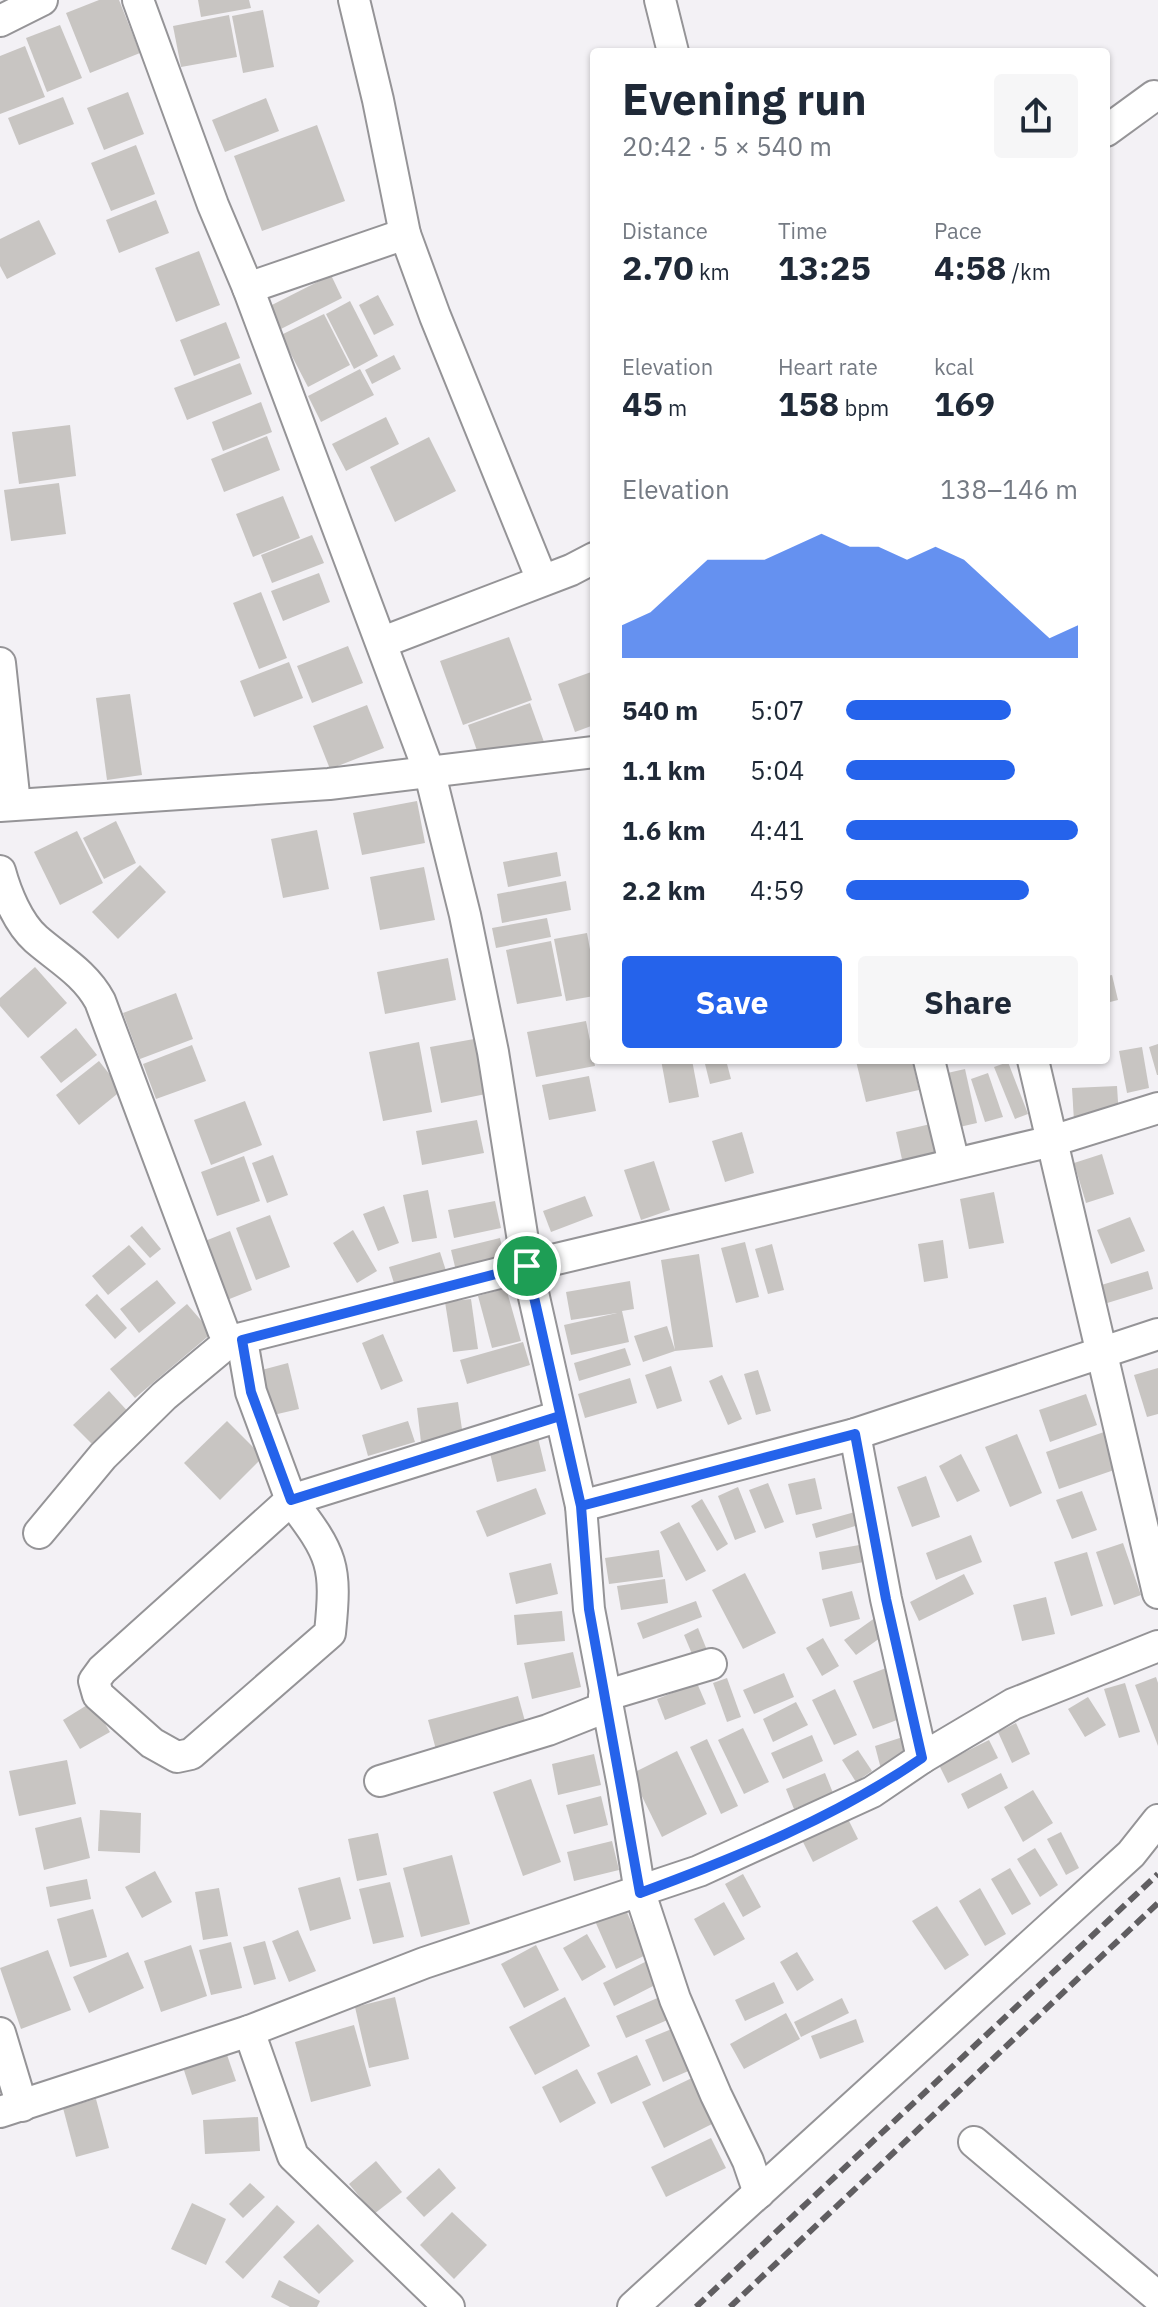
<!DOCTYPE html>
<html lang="en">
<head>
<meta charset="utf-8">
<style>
	:root { --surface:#fff; --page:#f6f6f7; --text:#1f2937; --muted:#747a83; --accent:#2563eb }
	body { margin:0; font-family:"IBM Plex Sans",sans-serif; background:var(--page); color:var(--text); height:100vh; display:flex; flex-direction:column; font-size:30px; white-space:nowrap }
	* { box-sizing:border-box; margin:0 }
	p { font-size:26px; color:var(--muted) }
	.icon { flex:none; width:44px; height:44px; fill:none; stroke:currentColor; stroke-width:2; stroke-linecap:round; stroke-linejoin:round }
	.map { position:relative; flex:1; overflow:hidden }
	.panel { position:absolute; left:590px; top:48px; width:520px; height:1016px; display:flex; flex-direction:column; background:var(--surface); border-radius:8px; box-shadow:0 2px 6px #0004 }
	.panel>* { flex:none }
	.pin { position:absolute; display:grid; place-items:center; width:68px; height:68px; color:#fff; margin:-34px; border:4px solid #fff; border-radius:50%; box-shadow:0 2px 8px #0007 }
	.round { display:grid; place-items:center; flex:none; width:84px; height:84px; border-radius:8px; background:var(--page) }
	.head { display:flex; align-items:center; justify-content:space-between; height:136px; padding:0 32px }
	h1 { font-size:44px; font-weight:800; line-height:60px }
	.stats { display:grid; grid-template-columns:repeat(3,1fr); gap:12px; height:136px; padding:8px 32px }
	.stats div { display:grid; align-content:center }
	.stats b { font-size:34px; font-weight:800 }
	.stats small { font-size:22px; font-weight:400 }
	.stats p { font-size:22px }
	.chart { height:224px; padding:16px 32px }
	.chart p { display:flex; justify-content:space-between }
	.chart svg { width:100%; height:144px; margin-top:8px; fill:var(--accent); opacity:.7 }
	.cta { display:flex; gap:16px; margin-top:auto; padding:16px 32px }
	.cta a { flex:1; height:92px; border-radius:8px; background:var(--accent); color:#fff; font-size:32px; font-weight:800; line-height:92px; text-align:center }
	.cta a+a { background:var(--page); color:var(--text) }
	ul { padding:0 32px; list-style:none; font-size:26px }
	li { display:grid; grid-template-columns:128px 96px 1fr; align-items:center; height:60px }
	li i { height:20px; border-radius:10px; background:var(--accent) }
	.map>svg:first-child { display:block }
	.building { fill:#c8c5c2 }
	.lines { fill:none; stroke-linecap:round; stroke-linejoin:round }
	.minor-casing { stroke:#959497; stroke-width:34 }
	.minor { stroke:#fff; stroke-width:30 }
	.rail { stroke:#605e61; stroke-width:6; stroke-dasharray:12 6; stroke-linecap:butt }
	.route-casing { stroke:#fff; stroke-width:16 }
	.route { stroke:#2563eb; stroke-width:10 }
</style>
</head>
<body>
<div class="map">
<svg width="1158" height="2307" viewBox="0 0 1158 2307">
	<rect width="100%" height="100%" fill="#f3f1f5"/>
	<g class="building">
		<path d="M99 0H119L140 53 90 73 66 13Z"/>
		<path d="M198 0H249L251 8 201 17Z"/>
		<path d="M263 10 274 67 243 73 232 16Z"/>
		<path d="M229 15 237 57 181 67 173 26Z"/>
		<path d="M60 25 82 78 47 92 26 38Z"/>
		<path d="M25 46 45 97 0 114V56Z"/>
		<path d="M128 92 144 134 104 150 87 108Z"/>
		<path d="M63 97 74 124 19 145 8 118Z"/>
		<path d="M266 98 279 131 225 152 212 120Z"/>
		<path d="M317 125 345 201 262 231 234 156Z"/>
		<path d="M136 145 155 194 111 211 91 163Z"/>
		<path d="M156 200 169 233 119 253 106 220Z"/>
		<path d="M39 220 56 254 7 279 0 266V239Z"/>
		<path d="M199 251 220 305 176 322 155 268Z"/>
		<path d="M331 275 342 298 275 332 264 309Z"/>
		<path d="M378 295 394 325 374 335 359 305Z"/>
		<path d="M350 301 378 356 354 369 326 314Z"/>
		<path d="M324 314 350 365 308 387 281 335Z"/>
		<path d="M226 322 240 358 194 376 180 340Z"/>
		<path d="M394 355 401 369 372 384 365 370Z"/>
		<path d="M240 363 252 394 187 420 174 388Z"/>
		<path d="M360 369 374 395 321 422 308 396Z"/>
		<path d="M261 402 272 432 223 451 212 422Z"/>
		<path d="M386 417 399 444 346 471 332 444Z"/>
		<path d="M70 425 76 476 19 484 12 432Z"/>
		<path d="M267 436 280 470 224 492 211 459Z"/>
		<path d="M429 437 456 491 395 522 370 467Z"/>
		<path d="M59 483 66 534 11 541 4 490Z"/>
		<path d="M283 496 300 538 253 557 236 514Z"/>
		<path d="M312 535 324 563 272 583 261 555Z"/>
		<path d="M319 573 330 602 283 621 271 591Z"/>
		<path d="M261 592 287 658 259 669 233 603Z"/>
		<path d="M509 637 532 700 463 725 440 661Z"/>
		<path d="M348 646 363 683 312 703 297 666Z"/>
		<path d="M289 662 303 698 254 717 240 681Z"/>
		<path d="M594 671V725L575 732 558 684Z"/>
		<path d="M130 694 142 775 107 780 96 698Z"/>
		<path d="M530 703 544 742 482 765 468 725Z"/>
		<path d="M367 705 384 748 330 769 313 726Z"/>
		<path d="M417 801 425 843 362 855 353 813Z"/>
		<path d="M116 821 136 863 104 879 83 838Z"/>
		<path d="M317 830 329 889 283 898 271 839Z"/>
		<path d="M77 831 103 883 60 905 34 852Z"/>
		<path d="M557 852 561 876 508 887 503 862Z"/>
		<path d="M140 865 166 892 118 939 92 912Z"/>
		<path d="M424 867 435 920 380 930 370 877Z"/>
		<path d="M566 881 571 910 502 923 497 894Z"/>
		<path d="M547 918 551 937 496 948 492 928Z"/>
		<path d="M587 933 594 971V996L566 1001 554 939Z"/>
		<path d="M551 941 562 996 517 1004 506 950Z"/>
		<path d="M448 958 456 1000 385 1014 377 972Z"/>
		<path d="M35 967 67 1003 28 1038 0 1006V998Z"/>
		<path d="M1112 975 1118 1000 1106 1003V976Z"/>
		<path d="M176 993 193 1039 140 1059 123 1013Z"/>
		<path d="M586 1021 595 1066 536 1077 527 1032Z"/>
		<path d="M76 1028 97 1055 61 1083 40 1057Z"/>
		<path d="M474 1039 486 1094 441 1103 430 1047Z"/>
		<path d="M419 1042 432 1112 383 1121 369 1052Z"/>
		<path d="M1158 1044V1075H1157L1149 1047Z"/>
		<path d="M192 1045 206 1081 156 1099 143 1064Z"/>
		<path d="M1142 1047 1149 1088 1127 1093 1119 1051Z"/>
		<path d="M661 1060H692L699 1097 669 1103Z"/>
		<path d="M704 1060H726L731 1079 710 1084Z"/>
		<path d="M912 1060 919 1090 866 1102 856 1061Z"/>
		<path d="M99 1061 122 1090 79 1125 56 1095Z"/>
		<path d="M1008 1062 1028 1114 1015 1119 994 1067Z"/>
		<path d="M965 1069 977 1123 955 1128 943 1074Z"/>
		<path d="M988 1073 1003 1117 985 1122 971 1079Z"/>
		<path d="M589 1076 596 1111 549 1120 542 1085Z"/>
		<path d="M1117 1086 1119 1118 1074 1121 1072 1088Z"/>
		<path d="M245 1101 262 1145 211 1165 194 1120Z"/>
		<path d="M477 1120 484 1153 422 1165 416 1131Z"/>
		<path d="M935 1123 943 1154 903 1164 896 1132Z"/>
		<path d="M742 1132 754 1173 725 1182 712 1141Z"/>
		<path d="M1102 1154 1114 1194 1086 1203 1074 1163Z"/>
		<path d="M273 1155 288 1195 267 1203 252 1163Z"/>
		<path d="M244 1156 260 1201 217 1216 201 1172Z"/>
		<path d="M654 1161 670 1210 641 1220 624 1170Z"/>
		<path d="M428 1190 437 1238 412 1242 403 1195Z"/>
		<path d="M994 1192 1004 1243 969 1249 960 1199Z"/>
		<path d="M585 1196 593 1216 551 1232 543 1211Z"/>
		<path d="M495 1201 501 1228 454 1238 448 1210Z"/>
		<path d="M384 1206 399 1243 378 1251 363 1214Z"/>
		<path d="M270 1215 290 1267 256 1280 236 1228Z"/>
		<path d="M1130 1217 1145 1251 1111 1264 1097 1230Z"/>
		<path d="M142 1226 161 1249 150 1258 130 1236Z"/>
		<path d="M353 1230 377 1271 357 1283 333 1243Z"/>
		<path d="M230 1231 252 1290 227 1300 205 1241Z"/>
		<path d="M500 1238 506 1264 457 1275 451 1250Z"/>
		<path d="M943 1240 948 1278 924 1282 918 1244Z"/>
		<path d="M745 1242 759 1297 736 1303 721 1248Z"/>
		<path d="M772 1244 784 1290 768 1294 755 1249Z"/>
		<path d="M129 1245 146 1264 108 1295 92 1276Z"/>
		<path d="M440 1252 448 1277 397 1293 389 1267Z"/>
		<path d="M699 1254 713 1347 675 1351 643 1362 634 1336 667 1326 675 1350 661 1260Z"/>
		<path d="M1148 1271 1153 1289 1104 1304 1098 1286Z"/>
		<path d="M157 1280 176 1303 139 1333 120 1309Z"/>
		<path d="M630 1281 634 1309 622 1311 629 1342 571 1355 564 1325 617 1313 571 1320 566 1292Z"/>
		<path d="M506 1288 521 1341 492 1348 478 1296Z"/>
		<path d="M97 1294 127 1328 115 1339 85 1305Z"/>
		<path d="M471 1299 478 1349 453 1352 445 1302Z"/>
		<path d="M187 1304 212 1333 135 1398 110 1369Z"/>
		<path d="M383 1334 403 1381 381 1390 362 1343Z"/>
		<path d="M523 1342 530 1365 467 1384 460 1360Z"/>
		<path d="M625 1348 631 1365 579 1381 574 1363Z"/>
		<path d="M288 1363 299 1409 269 1416 258 1371Z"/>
		<path d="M671 1366 682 1401 657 1409 645 1375Z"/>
		<path d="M1158 1368V1414L1147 1417 1134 1375Z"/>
		<path d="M758 1370 771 1411 756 1415 744 1374Z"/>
		<path d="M722 1375 742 1419 728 1425 709 1381Z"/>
		<path d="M630 1378 637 1403 585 1418 578 1394Z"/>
		<path d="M109 1391 133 1417 98 1450 73 1425Z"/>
		<path d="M1086 1394 1097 1425 1050 1442 1039 1410Z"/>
		<path d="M458 1402 463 1436 421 1442 417 1408Z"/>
		<path d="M227 1421 263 1457 220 1500 184 1463Z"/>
		<path d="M408 1421 415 1442 368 1456 362 1435Z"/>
		<path d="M1104 1432 1117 1469 1059 1489 1046 1452Z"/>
		<path d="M1017 1434 1042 1493 1010 1507 985 1447Z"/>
		<path d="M538 1438 546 1471 497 1482 489 1449Z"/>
		<path d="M961 1454 980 1491 957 1502 939 1466Z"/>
		<path d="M926 1476 940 1517 912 1527 897 1487Z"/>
		<path d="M815 1478 822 1509 796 1515 788 1484Z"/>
		<path d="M768 1483 784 1522 765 1529 749 1490Z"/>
		<path d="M738 1487 756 1532 735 1540 718 1496Z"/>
		<path d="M536 1488 546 1514 487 1537 476 1511Z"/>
		<path d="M1082 1491 1097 1530 1072 1539 1056 1500Z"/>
		<path d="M702 1499 728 1544 717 1551 691 1506Z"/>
		<path d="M862 1510 865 1523 816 1538 812 1524Z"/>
		<path d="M679 1522 706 1571 686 1581 660 1532Z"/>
		<path d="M971 1535 982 1562 936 1580 926 1553Z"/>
		<path d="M871 1543 874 1560 822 1570 819 1552Z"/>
		<path d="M1123 1543 1141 1595 1114 1605 1096 1552Z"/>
		<path d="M659 1550 663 1577 609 1584 605 1558Z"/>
		<path d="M1087 1552 1103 1606 1071 1616 1054 1562Z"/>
		<path d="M551 1563 558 1594 516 1604 509 1573Z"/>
		<path d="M745 1573 776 1633 743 1649 712 1590Z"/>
		<path d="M964 1574 974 1594 919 1621 910 1602Z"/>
		<path d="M665 1579 668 1603 621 1610 617 1586Z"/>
		<path d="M852 1591 860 1619 830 1627 822 1599Z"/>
		<path d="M1046 1597 1055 1634 1022 1641 1013 1605Z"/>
		<path d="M696 1601 702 1617 643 1639 637 1623Z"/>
		<path d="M562 1611 565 1641 517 1645 514 1615Z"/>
		<path d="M879 1615 890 1631 856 1655 844 1640Z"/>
		<path d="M698 1628 709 1655 695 1661 684 1635Z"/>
		<path d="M823 1638 839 1666 822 1676 806 1648Z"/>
		<path d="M573 1652 581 1687 532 1699 524 1663Z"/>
		<path d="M886 1668 905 1717 873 1729 853 1681Z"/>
		<path d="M784 1673 794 1697 754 1714 743 1690Z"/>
		<path d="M1156 1677 1158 1683V1746L1135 1685Z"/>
		<path d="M727 1678 741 1717 727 1722 713 1683Z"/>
		<path d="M697 1683 706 1704 665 1720 657 1699Z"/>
		<path d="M1125 1683 1140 1732 1119 1738 1104 1689Z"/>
		<path d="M835 1689 857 1735 834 1745 812 1700Z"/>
		<path d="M518 1696 528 1732 438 1757 428 1720Z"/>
		<path d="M1088 1697 1106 1725 1085 1737 1068 1709Z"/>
		<path d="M92 1702 110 1732 80 1749 63 1720Z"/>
		<path d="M796 1702 808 1725 773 1742 763 1719Z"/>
		<path d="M1016 1723 1030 1754 1012 1763 998 1732Z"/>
		<path d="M743 1728 769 1782 744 1794 718 1740Z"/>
		<path d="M812 1735 823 1761 783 1779 771 1753Z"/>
		<path d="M909 1735 916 1759 881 1769 875 1746Z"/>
		<path d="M707 1739 738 1806 721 1814 690 1747Z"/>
		<path d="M989 1740 998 1758 948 1783 939 1765Z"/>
		<path d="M858 1750 872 1771 856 1782 842 1760Z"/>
		<path d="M677 1751 707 1814 662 1837 631 1774Z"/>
		<path d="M594 1754 601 1785 558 1795 552 1764Z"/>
		<path d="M67 1760 76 1804 19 1816 9 1771Z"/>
		<path d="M825 1773 833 1793 794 1809 786 1789Z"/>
		<path d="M1001 1773 1008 1788 968 1809 961 1794Z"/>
		<path d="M531 1779 561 1862 523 1876 493 1792Z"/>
		<path d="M1033 1790 1053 1823 1023 1842 1004 1807Z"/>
		<path d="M601 1796 608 1825 574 1834 566 1805Z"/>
		<path d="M100 1810 141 1813 140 1853 98 1851Z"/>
		<path d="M845 1813 858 1839 813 1862 800 1836Z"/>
		<path d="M81 1817 90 1858 44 1870 35 1828Z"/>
		<path d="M1061 1832 1079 1868 1066 1875 1047 1839Z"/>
		<path d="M378 1833 387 1875 357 1881 348 1839Z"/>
		<path d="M612 1841 619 1870 574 1881 567 1852Z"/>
		<path d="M1035 1848 1058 1885 1040 1897 1017 1859Z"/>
		<path d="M452 1855 470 1924 421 1937 403 1868Z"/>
		<path d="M1010 1868 1031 1904 1012 1915 991 1879Z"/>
		<path d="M155 1871 172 1902 142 1918 125 1887Z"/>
		<path d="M743 1874 761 1907 743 1917 725 1884Z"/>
		<path d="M340 1877 351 1919 310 1931 298 1888Z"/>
		<path d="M87 1879 91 1899 50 1907 46 1887Z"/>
		<path d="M390 1882 404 1937 373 1944 359 1889Z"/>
		<path d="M219 1888 228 1936 203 1940 195 1892Z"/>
		<path d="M980 1888 1006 1934 985 1946 959 1901Z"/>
		<path d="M724 1902 745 1939 714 1956 694 1919Z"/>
		<path d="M937 1906 969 1955 945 1970 912 1921Z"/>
		<path d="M625 1908 646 1955 616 1969 595 1921Z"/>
		<path d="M93 1909 107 1957 70 1967 57 1919Z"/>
		<path d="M298 1930 316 1971 289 1982 272 1941Z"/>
		<path d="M587 1934 606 1967 582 1981 563 1948Z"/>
		<path d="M265 1941 276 1979 254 1985 243 1947Z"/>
		<path d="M231 1942 242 1988 211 1995 199 1950Z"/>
		<path d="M191 1945 207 1996 161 2012 144 1961Z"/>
		<path d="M536 1945 559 1990 524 2008 501 1964Z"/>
		<path d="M48 1950 71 2010 21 2029 0 1968Z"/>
		<path d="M128 1952 144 1988 89 2013 73 1977Z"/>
		<path d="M797 1952 814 1980 797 1991 780 1962Z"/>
		<path d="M647 1961 659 1983 614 2006 603 1983Z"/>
		<path d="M774 1982 784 2003 745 2021 735 2000Z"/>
		<path d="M662 1996 672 2018 626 2038 616 2016Z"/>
		<path d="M395 1997 409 2059 369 2068 355 2007Z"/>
		<path d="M565 1997 590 2046 535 2075 509 2027Z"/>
		<path d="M842 1998 849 2013 801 2037 794 2022Z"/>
		<path d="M786 2013 800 2039 744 2069 730 2044Z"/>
		<path d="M856 2019 864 2042 820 2059 811 2036Z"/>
		<path d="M354 2025 371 2086 311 2102 295 2042Z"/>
		<path d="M674 2028 693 2069 663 2082 645 2040Z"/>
		<path d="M224 2046 236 2081 192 2095 181 2061Z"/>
		<path d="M637 2055 651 2085 611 2104 597 2073Z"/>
		<path d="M577 2069 596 2103 560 2123 542 2087Z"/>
		<path d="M694 2077 716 2122 664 2148 642 2102Z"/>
		<path d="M96 2099 109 2148 76 2157 63 2108Z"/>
		<path d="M258 2117 260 2151 205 2154 203 2120Z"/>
		<path d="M711 2138 726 2168 666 2197 651 2167Z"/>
		<path d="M376 2161 402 2192 374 2214 349 2184Z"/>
		<path d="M439 2168 456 2188 424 2217 406 2198Z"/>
		<path d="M250 2183 265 2197 243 2218 229 2204Z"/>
		<path d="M192 2203 226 2219 206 2265 171 2249Z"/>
		<path d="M277 2205 295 2222 243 2279 225 2262Z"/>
		<path d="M452 2212 487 2245 454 2279 420 2245Z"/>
		<path d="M318 2224 354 2261 319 2294 283 2257Z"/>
		<path d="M279 2280 320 2301 317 2307H290L271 2297Z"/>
	</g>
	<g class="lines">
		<defs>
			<g id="minor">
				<path d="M138 0 213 205 248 288 430 774 465 915 493 1052 527 1266 581 1506 589 1609 623 1786 640 1893 675 1999 716 2095 748 2161 759 2193"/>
				<path d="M354 0 378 100 405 234 435 316 542 580"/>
				<path d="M660 0 673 52"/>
				<path d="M0 21 42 0"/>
				<path d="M1106 131 1154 96"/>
				<path d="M248 288 405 234"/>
				<path d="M383 642 571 570 594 558"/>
				<path d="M0 663 15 804"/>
				<path d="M0 806 329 784 594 752"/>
				<path d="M0 871C6 893 18 923 36 939 59 959 85 973 100 1001L223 1330 230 1341"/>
				<path d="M929 1060 954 1163"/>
				<path d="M1033 1060 1158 1593"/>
				<path d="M242 1340 251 1392 291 1500 560 1416"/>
				<path d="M855 1434 886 1599 922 1758 1013 1704 1158 1646"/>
				<path d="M291 1500C333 1555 337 1565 330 1633L191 1754 177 1757 152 1743 98 1695 94 1681 102 1670Z"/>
				<path d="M581 1506 855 1434 1158 1334"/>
				<path d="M39 1533 103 1456 164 1396 230 1341 527 1266 1052 1141 1158 1108"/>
				<path d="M604 1696 711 1664"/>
				<path d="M380 1781 548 1730 606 1707"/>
				<path d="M249 2031 293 2156 449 2307"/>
				<path d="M0 2033 22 2106"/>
				<path d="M0 2112 249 2031 424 1963 699 1871 872 1792 922 1758"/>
				<path d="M974 2142 1158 2297"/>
				<path d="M633 2307 1131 1854 1158 1820"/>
			</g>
		</defs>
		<use href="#minor" class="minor-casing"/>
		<use href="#minor" class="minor"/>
		<g class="rail">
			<path d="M696 2307 1158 1874"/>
			<path d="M730 2307 1158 1903"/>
		</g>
	</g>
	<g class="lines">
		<defs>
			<path id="route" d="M527 1266 242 1340 251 1392 291 1500 560 1416 581 1506 589 1609 640 1893C738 1857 836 1817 922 1758L886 1599 855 1434 581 1506 527 1266"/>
		</defs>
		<use href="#route" class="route-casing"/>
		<use href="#route" class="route"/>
	</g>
</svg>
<div class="pin" style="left:527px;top:1266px;background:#1e9e55"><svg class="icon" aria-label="arrive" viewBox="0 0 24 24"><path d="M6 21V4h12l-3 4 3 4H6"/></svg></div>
<section class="panel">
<div class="head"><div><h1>Evening run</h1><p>20:42 · 5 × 540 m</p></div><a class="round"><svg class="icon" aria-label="share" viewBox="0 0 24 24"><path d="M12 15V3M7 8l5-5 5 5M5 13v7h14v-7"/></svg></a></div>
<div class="stats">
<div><p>Distance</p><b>2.70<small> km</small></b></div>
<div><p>Time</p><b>13:25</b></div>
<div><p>Pace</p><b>4:58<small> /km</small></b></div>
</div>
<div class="stats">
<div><p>Elevation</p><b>45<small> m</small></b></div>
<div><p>Heart rate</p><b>158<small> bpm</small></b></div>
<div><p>kcal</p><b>169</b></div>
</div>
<div class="chart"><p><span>Elevation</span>138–146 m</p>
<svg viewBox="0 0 160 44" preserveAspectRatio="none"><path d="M0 44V34L10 30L20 22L30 14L40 14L50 14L60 10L70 6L80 10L90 10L100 14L110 10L120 14L130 22L140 30L150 38L160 34V44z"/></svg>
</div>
<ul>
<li><b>540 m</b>5:07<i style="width:71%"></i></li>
<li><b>1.1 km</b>5:04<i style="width:73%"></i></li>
<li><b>1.6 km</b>4:41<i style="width:100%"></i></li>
<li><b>2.2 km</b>4:59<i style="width:79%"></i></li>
</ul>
<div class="cta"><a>Save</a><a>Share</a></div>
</section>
</div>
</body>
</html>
